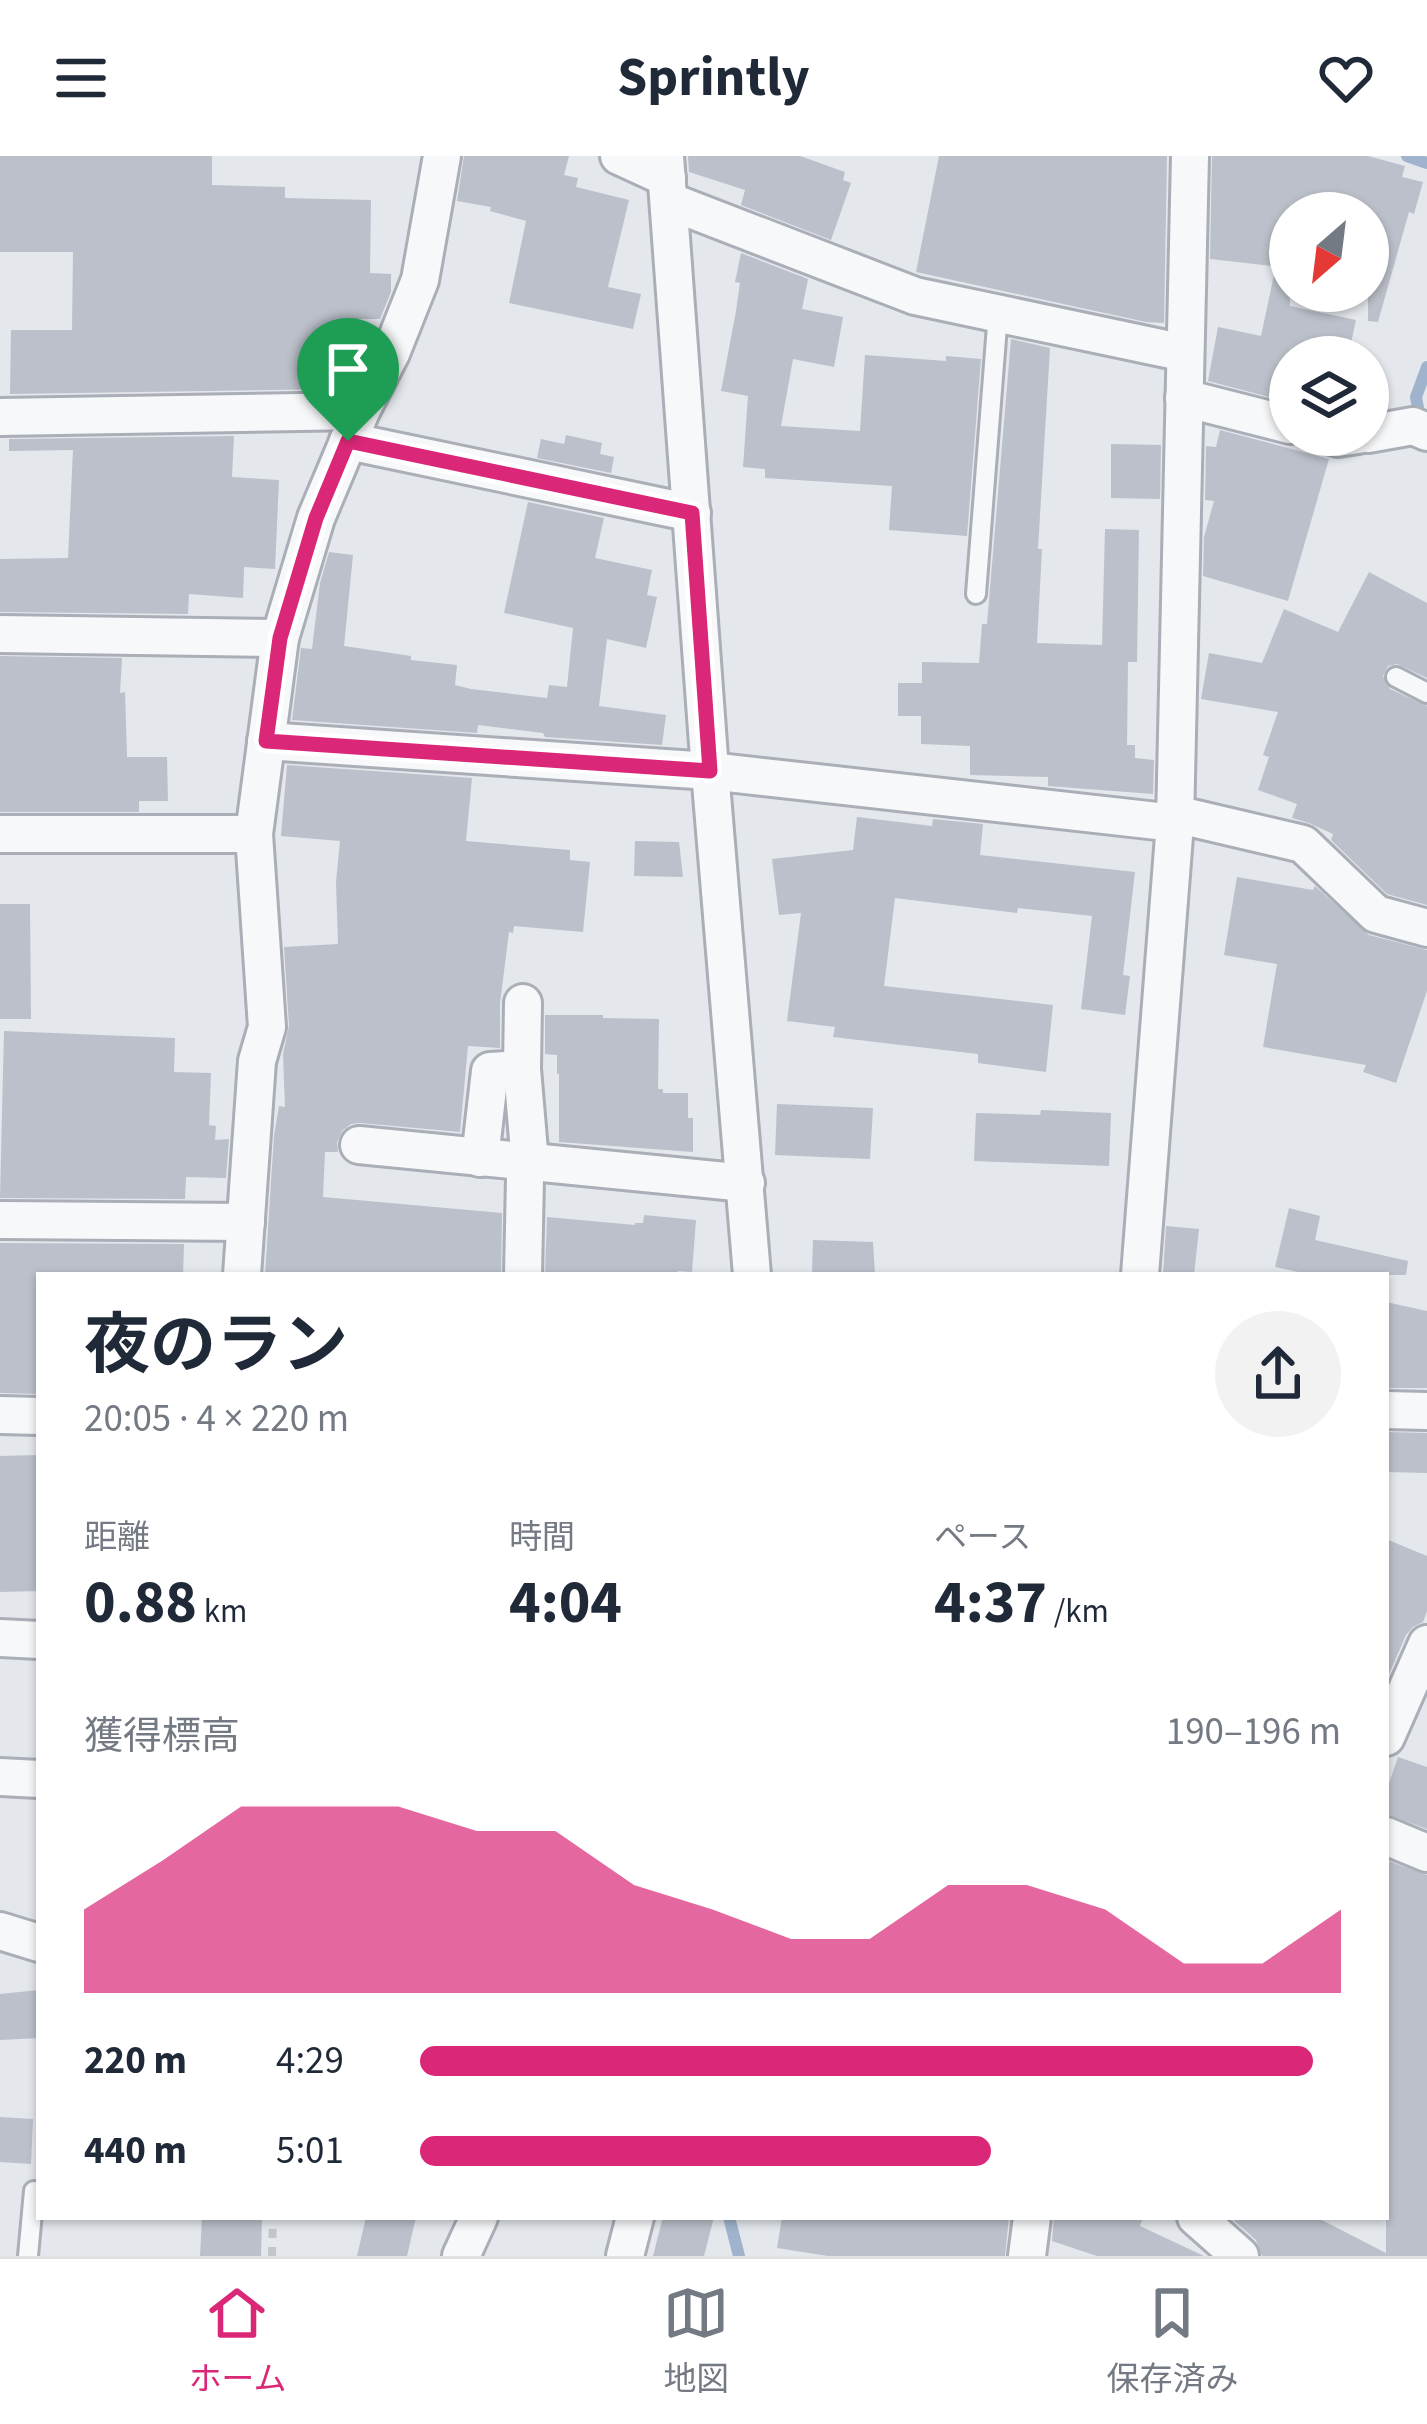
<!DOCTYPE html>
<html lang="ja">
<head>
<meta charset="utf-8">
<style>
	:root { --surface:#fff; --page:#f2f2f3; --text:#1f2937; --muted:#747a83; --line:#e0e1e3; --accent:#db2777 }
	body { margin:0; font-family:"Source Sans 3","Noto Sans JP",sans-serif; background:var(--page); color:var(--text); height:100vh; display:flex; flex-direction:column; font-size:45px; white-space:nowrap }
	* { box-sizing:border-box; margin:0 }
	p { font-size:39px; color:var(--muted) }
	.icon { flex:none; width:66px; height:66px; fill:none; stroke:currentColor; stroke-width:2; stroke-linecap:round; stroke-linejoin:round }
	.map { position:relative; flex:1; overflow:hidden }
	.panel { position:absolute; left:36px; top:1116px; width:1353px; height:948px; display:flex; flex-direction:column; background:var(--surface); border-radius:0px; box-shadow:0 3px 9px #0004 }
	.panel>* { flex:none }
	.needle { width:78px; rotate:208deg }
	.controls { position:absolute; left:1269px; top:36px; display:grid; gap:24px }
	.controls a { display:grid; place-items:center; width:120px; height:120px; border-radius:50%; background:var(--surface); box-shadow:0 3px 9px #0004; font-size:60px }
	.pin { position:absolute; display:grid; place-items:center; width:102px; height:102px; color:#fff; margin:-123px -51px; border-radius:50% 50% 50% 0; rotate:-45deg; box-shadow:0 0 12px #0007 }
	.pin .icon { rotate:45deg }
	.round { display:grid; place-items:center; flex:none; width:126px; height:126px; border-radius:63px; background:var(--page) }
	.overview { display:flex; align-items:center; justify-content:space-between; height:204px; padding:0 48px }
	h1 { font-size:66px; font-weight:700; line-height:90px }
	.metrics { display:grid; grid-template-columns:repeat(3,1fr); gap:18px; height:204px; padding:12px 48px }
	.metrics div { display:grid; align-content:center }
	.metrics b { font-size:60px; font-weight:700 }
	.metrics small { font-size:33px; font-weight:400 }
	.metrics p { font-size:33px }
	.chart { height:336px; padding:24px 48px }
	.chart p { display:flex; justify-content:space-between }
	.chart svg { width:100%; height:216px; margin-top:12px; fill:var(--accent); opacity:.7 }
	ul { padding:0 48px; list-style:none; font-size:39px }
	li { display:grid; grid-template-columns:192px 144px 1fr; align-items:center; height:90px }
	li i { height:30px; border-radius:15px; background:var(--accent) }
	header { display:flex; justify-content:space-between; align-items:center; height:156px; padding:0 48px; background:var(--surface); font-size:54px; font-weight:700 }
	.dock { display:flex; justify-content:space-around; align-items:center; height:168px; border-top:3px solid var(--line); background:var(--surface); font-size:33px; color:var(--muted) }
	.dock a { display:grid; justify-items:center; gap:6px }
	.dock .on { color:var(--accent) }
	.map>svg:first-child { display:block }
	.lines { fill:none; stroke-linecap:round; stroke-linejoin:round }
	.stream { stroke:#9fb4cc; stroke-width:12 }
	.building { fill:#bbc0ca }
	.lane-casing { stroke:#a9aeb7; stroke-width:24 }
	.street-casing { stroke:#a9aeb7; stroke-width:42 }
	.path { stroke:#c2c5cb; stroke-width:8; stroke-dasharray:9 9; stroke-linecap:butt }
	.lane { stroke:#f7f8fa; stroke-width:18 }
	.street { stroke:#f7f8fa; stroke-width:36 }
	.route-casing { stroke:#fff; stroke-width:24 }
	.route { stroke:#db2777; stroke-width:15 }
</style>
</head>
<body>
<header><svg class="icon" aria-label="menu" viewBox="0 0 24 24"><path d="M4 6h16M4 12h16M4 18h16"/></svg>Sprintly<svg class="icon" aria-label="heart" viewBox="0 0 24 24"><path d="M12 20l-8-8c-3-5 5-10 8-4 3-6 11-1 8 4z"/></svg></header>
<div class="map">
<svg width="1427" height="2100" viewBox="0 0 1427 2100">
	<rect width="100%" height="100%" fill="#e4e7ec"/>
	<g class="lines">
		<g class="stream">
			<path d="M1407 0 1427 7"/>
			<path d="M1418 252 1416 241 1427 211"/>
			<path d="M729 2061 739 2100"/>
		</g>
	</g>
	<g class="building">
		<path d="M0 0H212V29L285 31V42L371 44 370 117 391 118V136L380 163H344L342 233 10 238 11 174H72L73 96H0Z"/>
		<path d="M464 0H569L564 19 578 22 576 31 629 44 608 131 641 138 633 173 509 147 526 65 490 55 491 51 457 45Z"/>
		<path d="M688 0H800L845 16 843 24 851 27 831 84 741 49 745 34 689 16Z"/>
		<path d="M939 0H1167L1164 167 1146 166 916 116Z"/>
		<path d="M1212 0H1368L1405 10 1402 21 1423 26 1414 58 1409 56 1378 166 1368 165V57H1290V112L1210 103Z"/>
		<path d="M741 97 808 123 802 153 843 161 834 211 793 203 781 270 860 275 865 199 946 205V200L981 203 967 380 889 374 892 330 765 322V313L743 311 748 240 721 235 736 155 740 127 735 126Z"/>
		<path d="M1275 114 1290 116V150L1356 164 1348 201H1290L1281 244 1208 225 1218 171 1261 180Z"/>
		<path d="M1011 183 1050 192 1038 393H1042L1037 487 1102 489 1105 373 1139 374 1137 506H1128L1127 589H1135V602L1154 604 1153 638 1048 630V621L970 619V590L921 588V560H898V527H922V506L979 507 982 468H987Z"/>
		<path d="M1220 274 1329 303 1288 445 1203 420 1204 381 1214 345 1205 344 1206 290 1216 291Z"/>
		<path d="M566 279 602 287 600 298 614 301 611 317 537 302 541 283 564 288Z"/>
		<path d="M234 280 232 321 279 324 275 413 244 411 243 442 189 438 188 458 0 456V403L68 402 73 294 9 295V283Z"/>
		<path d="M1111 288 1161 289 1160 343 1111 342Z"/>
		<path d="M528 346 604 362 595 402 652 414 647 439 657 441 646 492 607 483 599 550 666 559 662 589 545 581 543 577 478 569 477 577 292 564 301 492 312 493 320 427 329 396 353 399 344 490 411 500V504L457 509 455 529 471 533 547 542 549 529 567 531 573 472 504 457Z"/>
		<path d="M1369 416 1427 447V522L1397 508 1388 510 1383 520 1390 533 1427 550V749L1387 738 1331 684 1333 678 1309 667 1292 662 1297 648 1258 634 1269 601 1263 599 1278 556 1201 543 1209 497 1262 507 1284 453 1338 476Z"/>
		<path d="M0 500 122 502 120 537 125 536 127 601H167L168 645H139V656H0Z"/>
		<path d="M287 609 472 622 466 685 570 694V704L590 706 583 776 514 770 513 777 509 776 500 847V892L468 890 460 976 360 967 351 968 342 975 337 986 338 996H325L323 1041 502 1057 501 1119H265L274 980 279 950 285 951 283 898 289 870 284 791 338 788 336 726 340 685 281 680Z"/>
		<path d="M857 661 932 670 933 663 983 668 980 699 1135 716 1123 819 1130 820 1125 859 1081 853 1092 760 1018 752 1017 757 895 742 884 830 1053 849 1046 916 978 907V898L833 881 835 871 787 865 801 757 779 759 772 703 853 694Z"/>
		<path d="M635 685 679 686 683 721 634 720Z"/>
		<path d="M1237 721 1313 734 1315 730 1369 779 1427 794V835L1396 927 1363 916 1366 909 1263 891 1277 808 1224 799Z"/>
		<path d="M0 748H30L31 863H0Z"/>
		<path d="M545 859H603V862L659 863 658 933H663V937H688V962H693V996L559 986V918H557V899L545 898Z"/>
		<path d="M4 875 175 882 174 916 211 917 209 969 216 970 215 984 229 983 226 1022 186 1021 185 1043 0 1042Z"/>
		<path d="M777 948 873 952 870 1003 775 999Z"/>
		<path d="M1041 954 1111 957 1109 1010 974 1005 976 957 1040 959Z"/>
		<path d="M1289 1052 1320 1060 1315 1084 1408 1105 1406 1119H1312L1275 1111Z"/>
		<path d="M644 1059 696 1064 692 1116 678 1115 677 1119H545L547 1061 635 1069V1067H643Z"/>
		<path d="M1166 1070 1199 1073 1194 1119H1163Z"/>
		<path d="M813 1084 873 1086 875 1119H812Z"/>
		<path d="M0 1087 184 1088 183 1119H37L39 1238 0 1237Z"/>
		<path d="M1386 1146 1427 1155V1232H1386Z"/>
		<path d="M1386 1276 1427 1277V1317L1386 1316Z"/>
		<path d="M39 1299V1435L0 1436V1300Z"/>
		<path d="M1386 1383 1427 1400V1455L1423 1466 1413 1471 1406 1479 1386 1525Z"/>
		<path d="M1398 1601 1427 1611V1673L1386 1658V1636Z"/>
		<path d="M1386 1704 1427 1719V2100H1262L1256 2084 1230 2061H1316L1386 2097Z"/>
		<path d="M39 1834V1882L0 1884V1838Z"/>
		<path d="M0 1961 33 1963 31 2008 0 2006Z"/>
		<path d="M202 2061H262L261 2100H200Z"/>
		<path d="M366 2061H416L407 2100H357Z"/>
		<path d="M663 2061H714L704 2100H653Z"/>
		<path d="M782 2061 999 2062 1009 2061 1005 2100H828L777 2092Z"/>
		<path d="M1054 2061H1143L1140 2070 1204 2100H1097L1052 2085Z"/>
	</g>
	<g class="lines">
		<defs>
			<g id="lane">
				<path d="M976 438 998 157"/>
				<path d="M1396 521 1427 537"/>
				<path d="M28 2100 34 2035"/>
			</g>
			<g id="street">
				<path d="M619 0 667 22"/>
				<path d="M665 0 710 615 752 1119"/>
				<path d="M669 45 915 140 1185 197"/>
				<path d="M1184 242 1290 269"/>
				<path d="M0 261 361 255"/>
				<path d="M1368 278 1413 270 1427 276"/>
				<path d="M1328 279 1338 282 1358 279"/>
				<path d="M348 285 692 357"/>
				<path d="M0 478 280 482"/>
				<path d="M266 585 710 615 1175 667"/>
				<path d="M1175 658 1303 688 1376 758 1427 772"/>
				<path d="M0 678H254"/>
				<path d="M359 989 746 1027"/>
				<path d="M480 1002 490 915 522 913"/>
				<path d="M0 1064 246 1066"/>
				<path d="M242 1119 257 905 267 871 254 678 280 482 316 362 361 255 391 197 420 124 442 0"/>
				<path d="M523 1119 525 1022 530 1007 522 913 523 847"/>
				<path d="M1140 1119 1175 667 1190 0"/>
				<path d="M1386 1254 1427 1255"/>
				<path d="M0 1259 39 1260"/>
				<path d="M0 1482 39 1484"/>
				<path d="M1386 1581 1427 1488"/>
				<path d="M0 1621 39 1623"/>
				<path d="M1386 1680 1427 1697"/>
				<path d="M0 1775 39 1787"/>
				<path d="M1196 2061 1240 2100"/>
				<path d="M461 2100 479 2061"/>
				<path d="M625 2100 635 2061"/>
				<path d="M1027 2100 1032 2061"/>
			</g>
		</defs>
		<use href="#lane" class="lane-casing"/>
		<use href="#street" class="street-casing"/>
		<path class="path" d="M272 2100 273 2061"/>
		<use href="#lane" class="lane"/>
		<use href="#street" class="street"/>
	</g>
	<g class="lines">
		<defs>
			<path id="route" d="M348 285 692 357 710 615 266 585 280 482 316 362Z"/>
		</defs>
		<use href="#route" class="route-casing"/>
		<use href="#route" class="route"/>
	</g>
</svg>
<div class="controls">
<a><svg class="needle" viewBox="-14 -14 28 28"><path d="M0-13l5 13h-10z" fill="#e53935"/><path d="M0 13l5-13h-10z" fill="#747a83"/></svg></a>
<a><svg class="icon" aria-label="layers" viewBox="0 0 24 24"><path d="M12 4l9 5-9 5-9-5zM3 14l9 5 9-5"/></svg></a>
</div>
<div class="pin" style="left:348px;top:285px;background:#1e9e55"><svg class="icon" aria-label="arrive" viewBox="0 0 24 24"><path d="M6 21V4h12l-3 4 3 4H6"/></svg></div>
<section class="panel">
<div class="overview"><div><h1>夜のラン</h1><p>20:05 · 4 × 220 m</p></div><a class="round"><svg class="icon" aria-label="share" viewBox="0 0 24 24"><path d="M12 15V3M7 8l5-5 5 5M5 13v7h14v-7"/></svg></a></div>
<div class="metrics">
<div><p>距離</p><b>0.88<small> km</small></b></div>
<div><p>時間</p><b>4:04</b></div>
<div><p>ペース</p><b>4:37<small> /km</small></b></div>
</div>
<div class="chart"><p><span>獲得標高</span>190–196 m</p>
<svg viewBox="0 0 160 44" preserveAspectRatio="none"><path d="M0 44V27L10 17L20 6L30 6L40 6L50 11L60 11L70 22L80 27L90 33L100 33L110 22L120 22L130 27L140 38L150 38L160 27V44z"/></svg>
</div>
<ul>
<li><b>220 m</b>4:29<i style="width:97%"></i></li>
<li><b>440 m</b>5:01<i style="width:62%"></i></li>
</ul>
</section>
</div>
<nav class="dock">
<a class="on"><svg class="icon" aria-label="home" viewBox="0 0 24 24"><path d="M3 11l9-7 9 7M6 9v11h12V9"/></svg>ホーム</a>
<a><svg class="icon" aria-label="map" viewBox="0 0 24 24"><path d="M3 6l6-2 6 2 6-2v14l-6 2-6-2-6 2zM9 4v14M15 6v14"/></svg>地図</a>
<a><svg class="icon" aria-label="saved" viewBox="0 0 24 24"><path d="M7 4h10v16l-5-4-5 4z"/></svg>保存済み</a>
</nav>
</body>
</html>
